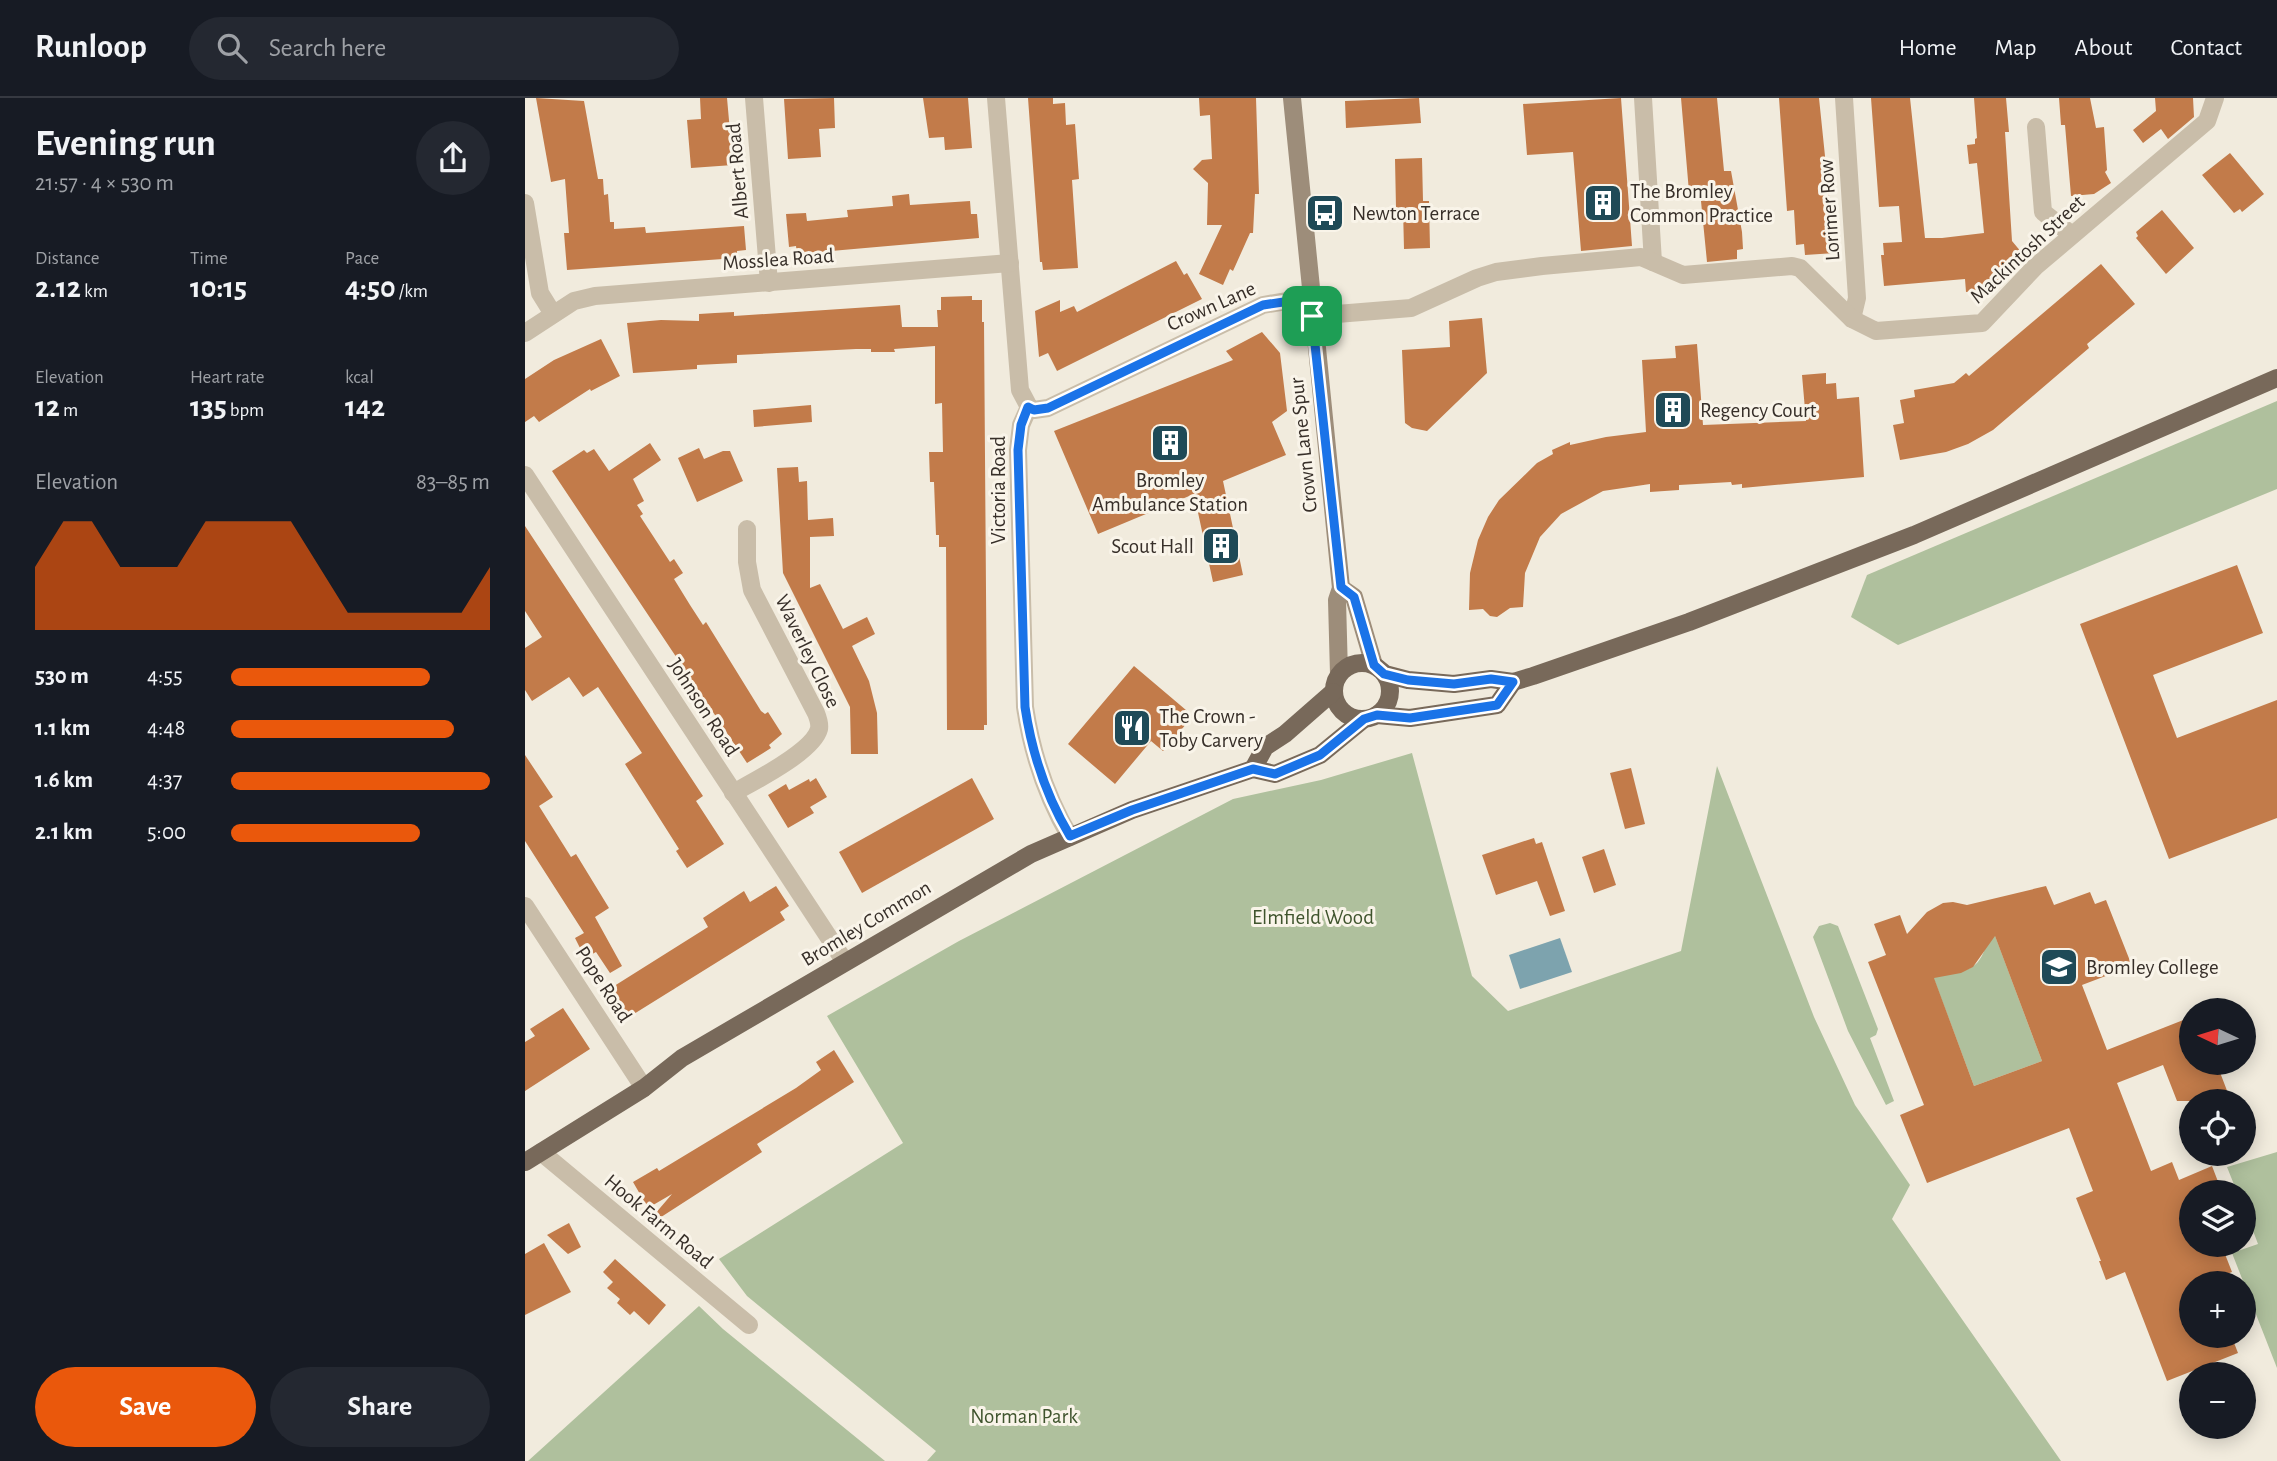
<!DOCTYPE html>
<html lang="en">
<head>
<meta charset="utf-8">
<style>
	:root { --surface:#171b24; --page:#242831; --text:#f1f3f6; --muted:#9ea1a6; --line:#363941; --accent:#ea580c }
	body { margin:0; font-family:"Alegreya Sans",sans-serif; background:var(--page); color:var(--text); height:100vh; display:flex; flex-direction:column; font-size:26px; white-space:nowrap }
	* { box-sizing:border-box; margin:0 }
	p { font-size:23px; color:var(--muted) }
	.icon { flex:none; width:38px; height:38px; fill:none; stroke:currentColor; stroke-width:2; stroke-linecap:round; stroke-linejoin:round }
	.map { position:relative; flex:1; overflow:hidden }
	.side { display:flex; flex-direction:column; background:var(--surface); width:525px }
	.side>* { flex:none }
	.needle { width:46px; rotate:274deg }
	.controls { position:absolute; left:1654px; top:900px; display:grid; gap:14px }
	.controls a { display:grid; place-items:center; width:77px; height:77px; border-radius:50%; background:var(--surface); box-shadow:0 4px 18px #0003; font-size:35px }
	.pin { position:absolute; display:grid; place-items:center; width:60px; height:60px; color:#fff; margin:-30px; border-radius:14px; box-shadow:0 4px 10px #0006 }
	.round { display:grid; place-items:center; flex:none; width:74px; height:74px; border-radius:37px; background:var(--page) }
	.overview { display:flex; align-items:center; justify-content:space-between; height:119px; padding:0 35px }
	h1 { font-size:38px; font-weight:700; line-height:52px }
	.stats { display:grid; grid-template-columns:repeat(3,1fr); gap:10px; height:119px; padding:7px 35px }
	.stats div { display:grid; align-content:center }
	.stats b { font-size:30px; font-weight:700 }
	.stats small { font-size:19px; font-weight:400 }
	.stats p { font-size:19px }
	.chart { height:196px; padding:14px 35px }
	.chart p { display:flex; justify-content:space-between }
	.chart svg { width:100%; height:126px; margin-top:7px; fill:var(--accent); opacity:.7 }
	.primary-button { display:flex; gap:14px; margin-top:auto; padding:14px 35px }
	.primary-button a { flex:1; height:80px; border-radius:42px; background:var(--accent); color:#fff; font-size:28px; font-weight:700; line-height:80px; text-align:center }
	.primary-button a+a { background:var(--page); color:var(--text) }
	ul { padding:0 35px; list-style:none; font-size:23px }
	li { display:grid; grid-template-columns:112px 84px 1fr; align-items:center; height:52px }
	li i { height:18px; border-radius:9px; background:var(--accent) }
	header { display:flex; align-items:center; gap:42px; box-sizing:border-box; height:98px; padding:0 35px; background:var(--surface); border-bottom:2px solid var(--line) }
	header strong { font-size:33px }
	nav { display:flex; gap:38px; margin-inline-start:auto; font-size:24px }
	.search { width:490px; height:63px; background:var(--page); display:flex; align-items:center; gap:18px; box-sizing:border-box; padding:0 24px; border-radius:38px; color:var(--muted); font-size:26px }
	main { display:flex; flex:1; min-height:0 }
	.map>svg:first-child { display:block }
	.green { fill:#afc09d }
	.water { fill:#7da3ae }
	.building { fill:#c27b4a; fill-rule:evenodd }
	.lines { fill:none; stroke-linecap:round; stroke-linejoin:round }
	.street { stroke:#c9bda9; stroke-width:18 }
	.secondary { stroke:#9d8d7a; stroke-width:18 }
	.primary { stroke:#78695a; stroke-width:18 }
	.route-casing { stroke:#fff; stroke-width:14 }
	.route { stroke:#1a73e8; stroke-width:9 }
	.labels { text-anchor:middle; stroke-width:6; stroke-linejoin:round; paint-order:stroke }
	.street-label { font-size:21px; fill:#372f29; stroke:#f9f4e9 }
	.poi-label { font-size:21px; fill:#372f29; stroke:#f9f4e9; text-anchor:start }
	.park-label { font-size:21px; fill:#3f542d; stroke:#f9f4e9 }
</style>
</head>
<body>
<header>
<strong>Runloop</strong>
<div class="search"><svg class="icon" aria-label="search" viewBox="0 0 24 24"><circle cx="10" cy="10" r="6"/><path d="M15 15l6 6"/></svg>Search here</div>
<nav><a>Home</a><a>Map</a><a>About</a><a>Contact</a></nav>
</header>
<main>
<section class="side">
<div class="overview"><div><h1>Evening run</h1><p>21:57 · 4 × 530 m</p></div><a class="round"><svg class="icon" aria-label="share" viewBox="0 0 24 24"><path d="M12 15V3M7 8l5-5 5 5M5 13v7h14v-7"/></svg></a></div>
<div class="stats">
<div><p>Distance</p><b>2.12<small> km</small></b></div>
<div><p>Time</p><b>10:15</b></div>
<div><p>Pace</p><b>4:50<small> /km</small></b></div>
</div>
<div class="stats">
<div><p>Elevation</p><b>12<small> m</small></b></div>
<div><p>Heart rate</p><b>135<small> bpm</small></b></div>
<div><p>kcal</p><b>142</b></div>
</div>
<div class="chart"><p><span>Elevation</span>83–85 m</p>
<svg viewBox="0 0 160 44" preserveAspectRatio="none"><path d="M0 44V22L10 6L20 6L30 22L40 22L50 22L60 6L70 6L80 6L90 6L100 22L110 38L120 38L130 38L140 38L150 38L160 22V44z"/></svg>
</div>
<ul>
<li><b>530 m</b>4:55<i style="width:77%"></i></li>
<li><b>1.1 km</b>4:48<i style="width:86%"></i></li>
<li><b>1.6 km</b>4:37<i style="width:100%"></i></li>
<li><b>2.1 km</b>5:00<i style="width:73%"></i></li>
</ul>
<div class="primary-button"><a>Save</a><a>Share</a></div>
</section>
<div class="map">
<svg width="1752" height="1363" viewBox="0 0 1752 1363">
	<rect width="100%" height="100%" fill="#f1ebdd"/>
	<g class="green">
		<path d="M1752 303V391L1373 547 1326 519 1342 477Z"/>
		<path d="M887 655 947 878 983 913 1156 853 1192 668 1289 919 1330 1007 1385 1087 1367 1121 1536 1363H402L411 1353 222 1198 194 1161 378 1045 302 918 434 843 708 701 796 682Z"/>
		<path d="M1305 825 1313 828 1353 931 1351 937 1345 940 1369 1003 1361 1007 1323 933 1288 839 1294 828Z"/>
		<path d="M1466 827 1517 963 1449 988 1406 873C1450 876 1457 871 1466 827Z"/>
		<path d="M1752 1054V1270L1707 1155 1733 1146 1719 1109 1718 1094H1712L1702 1069Z"/>
		<path d="M174 1208 198 1231 360 1363H3Z"/>
	</g>
	<path class="water" d="M1035 840 1047 874 995 891 984 857Z"/>
	<g class="building">
		<path d="M11 0 59 3 73 81H78L79 97 83 96 85 124H89V131L120 129 121 135 219 128 221 152 212 153V160L42 172 39 135H44L40 81 26 84Z"/>
		<path d="M175 0H202L208 67 166 70 162 22 176 21Z"/>
		<path d="M309 0 310 30 294 31 296 59 263 61 259 1Z"/>
		<path d="M398 0H443L447 50 420 52 419 39 404 40Z"/>
		<path d="M503 0H528V6L540 5 541 27 550 26 554 81 547 82 553 170 518 172 517 164H515Z"/>
		<path d="M674 0H731L734 96H730L728 135H725L708 173 705 171 698 187 674 176 697 127H682L683 85 668 71 677 62 687 61 685 17 675 18Z"/>
		<path d="M894 0 896 25 821 30 820 3Z"/>
		<path d="M1096 0 1107 148 1056 153 1048 54 1002 57 998 6Z"/>
		<path d="M1156 0H1192L1199 73H1206L1217 134 1218 151 1212 152V161L1182 164 1175 93 1164 94Z"/>
		<path d="M1254 0H1294L1310 155 1280 157 1279 146 1271 147 1269 112 1262 113Z"/>
		<path d="M1346 0H1385L1400 140H1417L1459 135 1452 65 1444 66 1442 47 1450 46V41L1452 40 1449 0H1481L1484 34H1480L1487 143 1502 161 1470 191 1441 194 1440 181 1359 188 1356 157H1359L1358 145 1377 144 1374 108 1354 109Z"/>
		<path d="M1534 0H1565L1571 30 1579 29 1582 72 1580 74 1586 85 1569 96 1546 98 1540 27H1536Z"/>
		<path d="M1630 0H1668L1669 19 1643 41 1636 31 1618 45 1608 32 1631 13Z"/>
		<path d="M1705 55 1739 96 1717 114 1715 111 1709 115 1677 77Z"/>
		<path d="M897 60 898 103H904L905 150 879 151 878 110H871L870 61Z"/>
		<path d="M384 96 385 107 445 103 446 116H452L454 140 272 156 271 148 264 149 261 116 281 115 282 123 323 119 322 112 368 108 367 98Z"/>
		<path d="M1637 112 1669 150 1641 176 1611 140 1613 138 1611 134Z"/>
		<path d="M651 163 659 177 662 175 677 201 532 273 523 255 514 259 510 213 535 202V214L549 208 552 214Z"/>
		<path d="M1576 166 1610 206 1562 246 1564 250 1468 332 1443 346 1421 354 1375 362 1368 327 1379 325 1375 302 1390 299 1389 292 1429 285 1441 275 1444 278Z"/>
		<path d="M447 198V202H457V224H459L462 627H459V632H422L421 449H414V437H411L409 384H405L404 354H418L417 305 410 306V248L369 251 370 254H346V251H331L212 257V265L172 267V271L108 275 102 225 136 222 174 223V216L190 215 209 214V218L375 207 377 229H413L412 212H416V199Z"/>
		<path d="M957 220 962 275 902 333 887 330 880 325 877 252 925 249 924 223Z"/>
		<path d="M737 234 755 255 762 313 747 324 761 357 698 383 718 477 688 484 669 396 573 436 529 333 708 262 701 253Z"/>
		<path d="M76 241 95 278 66 293 65 291 14 324 9 318 0 324V281L29 262Z"/>
		<path d="M1172 246 1178 327 1281 323 1277 277 1301 275V286L1311 285 1312 301 1334 299 1339 379 1217 390V386L1207 387 1206 384 1154 387V392L1125 394V386L1078 393 1036 416 1015 439 1000 475 998 509 985 510 972 519 965 518 958 511 944 512 945 475 953 442 963 419 974 402 1012 365 1028 356 1027 352 1045 344V347L1081 339 1121 334 1117 262 1151 260 1150 248Z"/>
		<path d="M286 307 287 324 229 329 228 312Z"/>
		<path d="M125 345 136 362 108 381 119 403 112 407 118 416 115 418 145 464 149 461 158 475 149 481 165 507 178 527 181 524 236 613 240 616 243 614 257 636 244 647 246 650 222 665 27 373 59 352 62 355 69 351 84 373Z"/>
		<path d="M174 350 179 361 198 353H205L218 383 172 404 153 360Z"/>
		<path d="M273 369 274 384 282 383 283 422 308 420 309 438 285 439V490L295 486 318 531 342 519 350 536 327 548 344 583 352 615 353 656H326L325 609 258 475 252 370Z"/>
		<path d="M0 428 178 698 171 703 199 746 162 770 151 753 154 751 100 666 117 655 73 589 58 599 44 579 7 603 0 592V550L17 539 0 513Z"/>
		<path d="M1712 467 1738 535 1628 577 1652 640 1752 602V720L1644 761 1555 526Z"/>
		<path d="M609 568 668 618 638 653 626 643 590 686 543 646Z"/>
		<path d="M0 657 28 699 14 708 46 759 51 756 84 810 70 819 97 868 85 875 71 854 60 860 50 840 59 835 0 743Z"/>
		<path d="M1106 670 1120 726 1100 731 1085 675Z"/>
		<path d="M291 680 302 699 285 709 289 715 263 730 243 697 261 686 264 692 284 681 285 684Z"/>
		<path d="M447 680 469 721 337 795 314 754Z"/>
		<path d="M1009 740 1011 746 1017 744 1040 813 1025 818 1012 783 971 797 957 757Z"/>
		<path d="M1079 751 1091 787 1069 795 1057 759Z"/>
		<path d="M251 788 264 808 255 814 260 822 104 919 86 890 183 829 178 820 219 793 225 804Z"/>
		<path d="M1521 788 1529 807 1565 794 1570 806 1581 802 1607 868 1557 887 1582 952 1666 919V964H1691L1706 1003H1652L1638 967 1592 985 1626 1073 1647 1064 1654 1082 1687 1068 1697 1094H1666V1146H1696L1707 1174 1679 1185H1666V1237H1706L1713 1255 1642 1283 1600 1174 1581 1182 1574 1163H1576L1551 1100 1568 1093 1544 1030 1402 1085 1375 1017 1399 1007 1343 864 1361 857 1349 826 1375 817 1382 836 1402 814 1418 805 1428 804 1442 807ZM1470 838 1517 963 1449 988 1409 880 1436 875 1448 869Z"/>
		<path d="M38 910 65 951 0 993V944L10 938 5 931Z"/>
		<path d="M309 952 329 984 232 1046 237 1054 133 1121 129 1117 147 1096 123 1110 108 1084 132 1070 134 1073 271 990 296 972 291 964Z"/>
		<path d="M44 1125 56 1149 43 1156 22 1137Z"/>
		<path d="M19 1145 46 1194 0 1217V1156Z"/>
		<path d="M90 1161 141 1207 124 1227 109 1213 105 1217 92 1205 95 1201 82 1190 88 1184 78 1174Z"/>
	</g>
	<g class="lines">
		<g class="street">
			<path d="M229 0 244 185"/>
			<path d="M471 0 495 292 504 309"/>
			<path d="M1118 0 1128 164"/>
			<path d="M1319 0 1332 200 1327 221"/>
			<path d="M1511 29 1518 114 1547 137"/>
			<path d="M0 105 15 195 28 216"/>
			<path d="M787 218 886 210 952 180 971 174 1017 168 1116 159 1158 177 1267 168 1275 170 1327 221 1351 233 1457 225 1510 169 1682 23 1690 0"/>
			<path d="M0 235 49 203 70 198 485 165"/>
			<path d="M504 309 496 327 493 352 500 609C507 656 521 698 545 739"/>
			<path d="M504 309 509 312 523 310 738 207 785 199"/>
			<path d="M0 377 320 864"/>
			<path d="M208 695C228 684 288 654 294 631 295 626 293 620 291 615L227 492 222 464V431"/>
			<path d="M0 808 119 990"/>
			<path d="M16 1054 224 1227"/>
		</g>
		<g class="secondary">
			<path d="M767 0 816 490 812 502 814 576"/>
			<path d="M816 490 829 499 849 567"/>
		</g>
		<g class="primary">
			<circle cx="837" cy="593" r="28"/>
			<path d="M860 576 883 582 929 586 966 581 988 584 1008 578 1164 524 1389 437 1752 280"/>
			<path d="M852 617 885 620 972 607 988 584"/>
			<path d="M728 671 740 649 760 636 808 594"/>
			<path d="M0 1064 119 990 157 960 506 756 607 712 728 671 750 676 795 657 839 621"/>
		</g>
	</g>
	<g class="lines">
		<defs>
			<path id="route" d="M785 200 816 489 829 499 849 567 859 576 883 582 929 586 966 581 988 584 972 607 885 620 852 617 839 621 795 657 750 676 728 671 607 712 545 738C521 698 507 656 500 609L493 352 496 327 503 309 509 312 523 310 738 207Z"/>
		</defs>
		<use href="#route" class="route-casing"/>
		<use href="#route" class="route"/>
	</g>
	<defs>
		<symbol id="building-square" viewBox="-11 -11 22 22"><rect x="-9" y="-9" width="18" height="18" rx="4" fill="#1f4a57" stroke="#f9f4e9"/><path d="M-4-6H4V6H1V3H-1V6H-4ZM-2.5-4.3h1.7v1.8h-1.7ZM.8-4.3h1.7v1.8H.8ZM-2.5-1h1.7V.8h-1.7ZM.8-1h1.7V.8H.8Z" fill="#fff"/></symbol>
		<symbol id="bus-square" viewBox="-11 -11 22 22"><rect x="-9" y="-9" width="18" height="18" rx="4" fill="#1f4a57" stroke="#f9f4e9"/><path d="M-5-6H5V4H4V6H2V4H-2V6H-4V4H-5ZM-3.5-4V0h7V-4ZM-3.5 1.2v1.5H-2V1.2ZM2 1.2v1.5H3.5V1.2Z" fill="#fff"/></symbol>
		<symbol id="restaurant-square" viewBox="-11 -11 22 22"><rect x="-9" y="-9" width="18" height="18" rx="4" fill="#1f4a57" stroke="#f9f4e9"/><path d="M-5-6h1v4h1v-4h1v4h1v-4h1v5L-1.5 .5V6h-2V.5L-5-1ZM5-6V6H3V1.5H1.5Q1.5-4 5-6Z" fill="#fff"/></symbol>
		<symbol id="university-square" viewBox="-11 -11 22 22"><rect x="-9" y="-9" width="18" height="18" rx="4" fill="#1f4a57" stroke="#f9f4e9"/><path d="M0-5L7-2L0 1L-7-2ZM-4 1L0 2.5L4 1V4Q0 6-4 4Z" fill="#fff"/></symbol>
	</defs>
	<g fill-rule="evenodd">
		<use href="#building-square" x="1056" y="83" width="44" height="44"/>
		<use href="#bus-square" x="778" y="93" width="44" height="44"/>
		<use href="#building-square" x="1126" y="290" width="44" height="44"/>
		<use href="#building-square" x="623" y="323" width="44" height="44"/>
		<use href="#building-square" x="674" y="426" width="44" height="44"/>
		<use href="#restaurant-square" x="585" y="608" width="44" height="44"/>
		<use href="#university-square" x="1512" y="847" width="44" height="44"/>
	</g>
	<g class="labels">
		<g class="street-label">
			<text transform="translate(212 73) rotate(-95)" y="7">Albert Road</text>
			<text transform="translate(1304 112) rotate(-94)" y="7">Lorimer Row</text>
			<text transform="translate(1502 151) rotate(-43)" y="7">Mackintosh Street</text>
			<text transform="translate(253 161) rotate(-4)" y="7">Mosslea Road</text>
			<text transform="translate(686 208) rotate(-24)" y="7">Crown Lane</text>
			<text transform="translate(778 347) rotate(-96)" y="7">Crown Lane Spur</text>
			<text transform="translate(473 392) rotate(-90)" y="7">Victoria Road</text>
			<text transform="translate(283 553) rotate(64)" y="7">Waverley Close</text>
			<text transform="translate(179 609) rotate(57)" y="7">Johnson Road</text>
			<text transform="translate(341 825) rotate(-31)" y="7">Bromley Common</text>
			<text transform="translate(79 886) rotate(57)" y="7">Pope Road</text>
			<text transform="translate(134 1123) rotate(40)" y="7">Hook Farm Road</text>
		</g>
		<g class="poi-label">
			<text x="1105" y="100">The Bromley<tspan x="1105" dy="24">Common Practice</tspan></text>
			<text x="827" y="122">Newton Terrace</text>
			<text x="1175" y="319">Regency Court</text>
			<text x="645" y="389" text-anchor="middle">Bromley<tspan x="645" dy="24">Ambulance Station</tspan></text>
			<text x="669" y="455" text-anchor="end">Scout Hall</text>
			<text x="634" y="625">The Crown -<tspan x="634" dy="24">Toby Carvery</tspan></text>
			<text x="1561" y="876">Bromley College</text>
		</g>
		<g class="park-label">
			<text x="788" y="826">Elmfield Wood</text>
			<text x="499" y="1325">Norman Park</text>
		</g>
	</g>
</svg>
<div class="controls">
<a><svg class="needle" viewBox="-14 -14 28 28"><path d="M0-13l5 13h-10z" fill="#e53935"/><path d="M0 13l5-13h-10z" fill="#9ea1a6"/></svg></a>
<a><svg class="icon" aria-label="locate" viewBox="0 0 24 24"><circle cx="12" cy="12" r="6"/><path d="M12 2v4M12 18v4M2 12h4M18 12h4"/></svg></a>
<a><svg class="icon" aria-label="layers" viewBox="0 0 24 24"><path d="M12 4l9 5-9 5-9-5zM3 14l9 5 9-5"/></svg></a>
<a>+</a>
<a>−</a>
</div>
<div class="pin" style="left:787px;top:218px;background:#1e9e55"><svg class="icon" aria-label="arrive" viewBox="0 0 24 24"><path d="M6 21V4h12l-3 4 3 4H6"/></svg></div>
</div>
</main>
</body>
</html>
